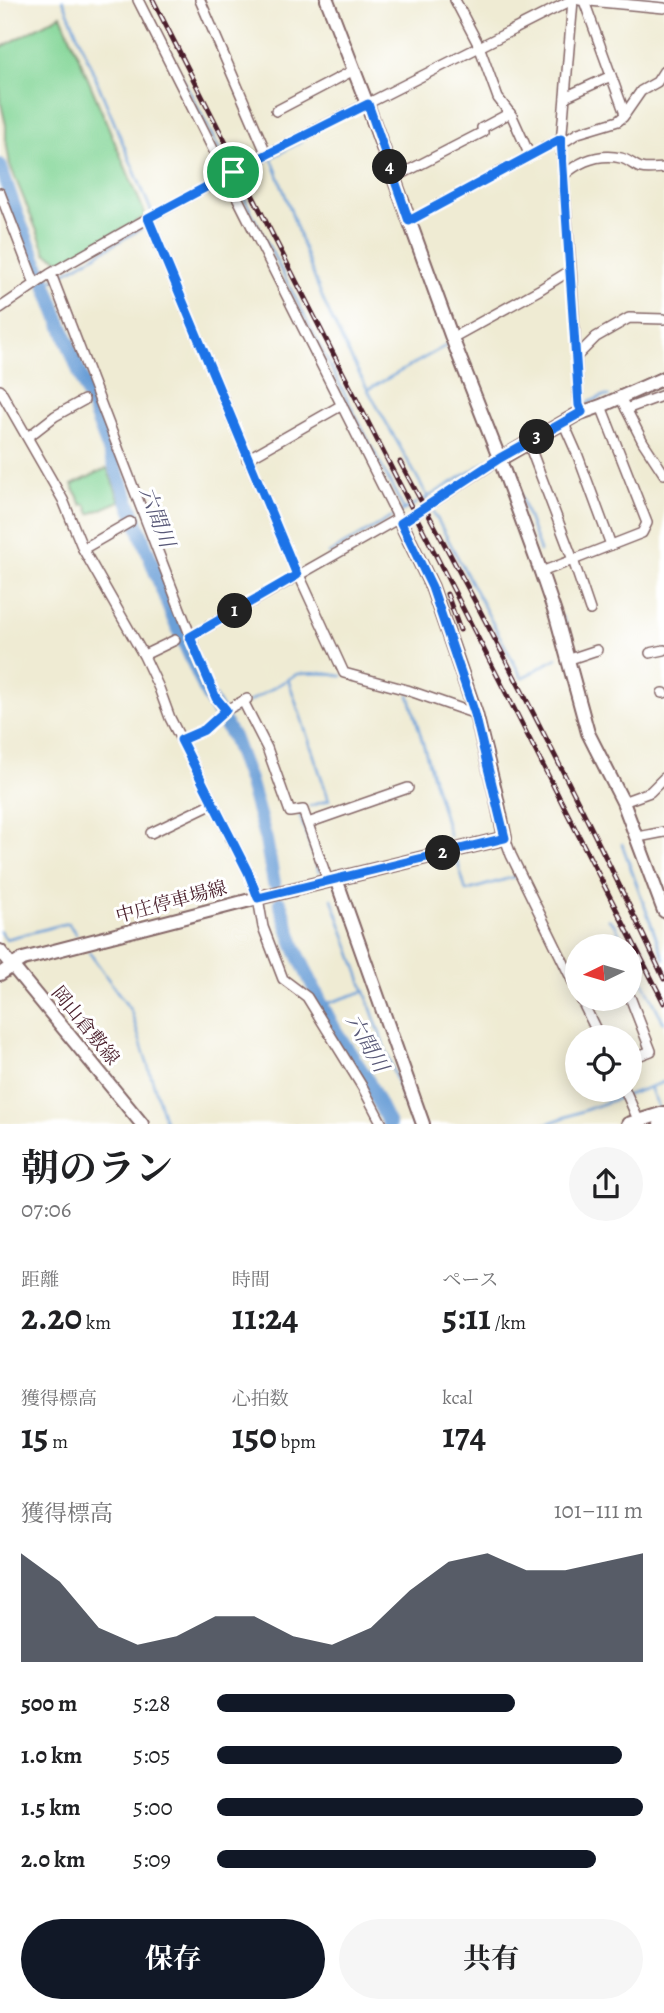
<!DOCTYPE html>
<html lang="ja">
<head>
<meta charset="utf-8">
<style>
	:root { --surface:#fff; --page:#f6f6f6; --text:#202124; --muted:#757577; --accent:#111827 }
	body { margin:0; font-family:Alegreya,"Noto Serif JP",serif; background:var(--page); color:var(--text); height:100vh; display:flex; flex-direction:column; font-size:26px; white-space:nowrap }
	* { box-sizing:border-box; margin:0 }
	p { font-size:23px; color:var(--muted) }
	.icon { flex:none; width:38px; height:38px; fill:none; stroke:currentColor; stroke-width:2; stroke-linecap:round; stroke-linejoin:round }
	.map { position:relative; height:1124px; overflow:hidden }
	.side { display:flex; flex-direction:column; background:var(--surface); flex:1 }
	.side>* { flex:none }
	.needle { width:46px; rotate:265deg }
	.fabs { position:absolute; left:565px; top:934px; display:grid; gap:14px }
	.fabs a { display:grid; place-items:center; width:77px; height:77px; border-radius:50%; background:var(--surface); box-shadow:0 4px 18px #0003; font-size:35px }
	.pin { position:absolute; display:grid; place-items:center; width:60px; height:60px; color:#fff; margin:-30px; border:4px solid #fff; border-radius:50%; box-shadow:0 2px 7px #0007 }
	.km { position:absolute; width:35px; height:35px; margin:-18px; border-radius:50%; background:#222; color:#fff; font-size:19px; line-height:35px; text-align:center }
	.round { display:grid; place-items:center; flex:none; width:74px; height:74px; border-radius:37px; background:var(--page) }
	.headline { display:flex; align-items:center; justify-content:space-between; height:119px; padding:0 21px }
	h1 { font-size:38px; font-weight:700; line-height:52px }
	.stats { display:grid; grid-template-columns:repeat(3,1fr); gap:10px; height:119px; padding:7px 21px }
	.stats div { display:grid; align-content:center }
	.stats b { font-size:35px; font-weight:700 }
	.stats small { font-size:19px; font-weight:400 }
	.stats p { font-size:19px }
	.chart { height:196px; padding:14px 21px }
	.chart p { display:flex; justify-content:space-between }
	.chart svg { width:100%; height:126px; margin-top:7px; fill:var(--accent); opacity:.7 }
	.primary-button { display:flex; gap:14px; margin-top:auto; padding:14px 21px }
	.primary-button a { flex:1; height:80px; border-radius:42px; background:var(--accent); color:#fff; font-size:28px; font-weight:700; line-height:80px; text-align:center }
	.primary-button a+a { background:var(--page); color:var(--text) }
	ul { padding:0 21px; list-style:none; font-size:23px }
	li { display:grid; grid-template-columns:112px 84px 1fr; align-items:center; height:52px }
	li i { height:18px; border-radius:9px; background:var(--accent) }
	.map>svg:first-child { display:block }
	.green { fill:#82d596; stroke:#667a60; stroke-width:2 }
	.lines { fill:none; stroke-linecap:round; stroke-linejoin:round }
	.stream { stroke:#6b9fd7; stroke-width:2.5 }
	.river { stroke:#6b9fd7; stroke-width:14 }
	.street-casing { stroke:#846666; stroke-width:12 }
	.secondary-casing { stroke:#846666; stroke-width:16 }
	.street { stroke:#fff; stroke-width:9 }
	.secondary { stroke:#fff; stroke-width:12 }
	.rail-casing { stroke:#4a1f2b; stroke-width:5 }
	.rail { stroke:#fff; stroke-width:2.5; stroke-dasharray:8; stroke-linecap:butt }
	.route-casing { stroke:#fff; stroke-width:14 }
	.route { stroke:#1a73e8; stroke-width:9 }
	.labels { text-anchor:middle; stroke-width:6; stroke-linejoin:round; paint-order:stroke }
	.street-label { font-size:19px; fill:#4a1f2b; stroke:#fff }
	.water-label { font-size:21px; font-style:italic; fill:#595978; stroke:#fff }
</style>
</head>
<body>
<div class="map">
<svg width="664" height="1124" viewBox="0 0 664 1124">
	<rect width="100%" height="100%" fill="#fff"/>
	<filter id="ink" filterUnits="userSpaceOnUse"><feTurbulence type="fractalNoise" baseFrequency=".0143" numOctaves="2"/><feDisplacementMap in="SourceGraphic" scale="14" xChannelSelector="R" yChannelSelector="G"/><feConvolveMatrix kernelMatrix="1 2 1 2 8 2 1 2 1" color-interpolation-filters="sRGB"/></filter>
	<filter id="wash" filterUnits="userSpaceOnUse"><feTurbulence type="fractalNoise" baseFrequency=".00686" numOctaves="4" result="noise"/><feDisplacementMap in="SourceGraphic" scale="28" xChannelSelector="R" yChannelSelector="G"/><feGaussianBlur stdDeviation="1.57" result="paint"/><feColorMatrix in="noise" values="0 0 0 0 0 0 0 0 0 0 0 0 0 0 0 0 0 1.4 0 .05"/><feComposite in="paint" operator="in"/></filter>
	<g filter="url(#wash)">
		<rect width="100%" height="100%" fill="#efebd3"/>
		<g class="green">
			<path d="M61 15 146 216 63 262 46 253 10 165 6 140V125L0 99V48Z"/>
			<path d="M107 468 120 501 90 514 86 504 82 505 72 485Z"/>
		</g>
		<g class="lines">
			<g class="stream">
				<path d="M63 0 155 220"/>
				<path d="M576 4 581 9"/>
				<path d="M160 34 404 510 417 503"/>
				<path d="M270 154C290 204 304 255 325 304 354 370 393 433 428 497"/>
				<path d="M248 170 301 142"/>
				<path d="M154 220 226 183"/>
				<path d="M46 284 149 224"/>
				<path d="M369 389 449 344"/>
				<path d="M485 405 504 450"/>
				<path d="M583 405 603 396H609"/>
				<path d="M507 458 540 551"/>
				<path d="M426 498 522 678 557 658"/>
				<path d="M425 499 494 457"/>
				<path d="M328 554 404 510"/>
				<path d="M563 617 567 634"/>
				<path d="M182 637 188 633"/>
				<path d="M288 679 329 800 310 806"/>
				<path d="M409 695 450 837"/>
				<path d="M249 702 297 674 321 673 342 676"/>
				<path d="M225 717 240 708"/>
				<path d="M300 816 319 872"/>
				<path d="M622 844 664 959"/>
				<path d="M457 860 466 891 517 876"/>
				<path d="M332 899 412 1124"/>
				<path d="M608 919 615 925 626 947"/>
				<path d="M0 931 6 939 68 923 76 934"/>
				<path d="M89 952 131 1011 166 1124"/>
				<path d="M630 955 664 1023"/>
				<path d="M322 1005 365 991"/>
				<path d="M650 1087 659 1110"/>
				<path d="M546 1124 664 1082"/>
			</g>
			<g class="river">
				<path d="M0 165 18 218 43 277 173 618 208 696 233 737 249 780 266 840 274 883"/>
				<path d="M280 903 295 948 322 1005 335 1030 366 1077 389 1124"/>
			</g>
		</g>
	</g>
	<g filter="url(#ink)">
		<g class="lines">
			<defs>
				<g id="street">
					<path d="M138 0 401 523 500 459"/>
					<path d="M200 0 267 155"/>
					<path d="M455 0 479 46 498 98 512 116 530 156"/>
					<path d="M573 0 561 144 571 270 579 405 582 412"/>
					<path d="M579 0 664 8"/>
					<path d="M584 1 625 114"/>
					<path d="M565 97 611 76"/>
					<path d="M276 111 354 70"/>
					<path d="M561 144 578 133 618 121 623 117 641 91 657 82 664 71"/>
					<path d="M564 175C580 161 599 153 621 158 629 160 634 166 641 168 647 170 658 168 664 168"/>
					<path d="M394 178 483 132 482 128 510 113"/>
					<path d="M0 193 35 284"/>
					<path d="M148 218 297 575"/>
					<path d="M409 221 561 139"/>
					<path d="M51 274 202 666 216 698 226 710"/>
					<path d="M0 308 50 274 154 215 268 154 572 0"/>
					<path d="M452 338 539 290 571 270"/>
					<path d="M577 356 596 337 629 318 664 319"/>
					<path d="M0 390 63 500 83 549 144 656 159 688 170 718 248 872 258 898 263 927 283 979 307 997 363 1088 382 1124"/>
					<path d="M620 397 643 442 664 474"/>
					<path d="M626 409 664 395"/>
					<path d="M563 422 578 456 611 545"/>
					<path d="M28 437 55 416 84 400"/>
					<path d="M528 442 573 560 642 533 647 523 601 406"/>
					<path d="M247 459 342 405"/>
					<path d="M83 549 130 522"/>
					<path d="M541 572 573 560 590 610"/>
					<path d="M299 575 344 673 407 690 476 714"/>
					<path d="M190 637 399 518"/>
					<path d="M650 653 664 650"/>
					<path d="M144 655 175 640"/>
					<path d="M567 660 597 650"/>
					<path d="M662 693H664"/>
					<path d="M243 701 267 748 290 812 303 810 328 881"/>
					<path d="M181 740 204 730 226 710 247 699"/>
					<path d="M623 802 650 792 664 778"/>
					<path d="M308 823 408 788"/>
					<path d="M151 833 213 803"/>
					<path d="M638 837 664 832"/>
					<path d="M505 838 511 855 578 992"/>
					<path d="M630 997 651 1051 630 1059"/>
					<path d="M581 999 600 1038"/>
					<path d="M625 1090 640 1124"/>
				</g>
				<g id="secondary">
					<path d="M327 0 367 104 452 338 498 455 541 572 556 616 588 733 623 802 664 911"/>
					<path d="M500 459 578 414 601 406 664 378"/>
					<path d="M336 879 423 1124"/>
					<path d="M0 951 142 1124"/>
					<path d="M0 974 23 959 258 898 505 838 496 795 476 714 432 587 401 523"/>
					<path d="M628 1124 664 1113"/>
					<path d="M660 1124 664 1123"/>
				</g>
			</defs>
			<use href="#street" class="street-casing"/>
			<use href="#secondary" class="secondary-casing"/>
			<use href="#street" class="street"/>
			<use href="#secondary" class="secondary"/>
			<defs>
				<g id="rail">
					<path d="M153 0 664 1003"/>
					<path d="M400 462C493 632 582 804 664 979"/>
					<path d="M447 594 460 630"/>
				</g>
			</defs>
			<use href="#rail" class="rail-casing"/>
			<use href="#rail" class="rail"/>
		</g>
	</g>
	<g class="lines" filter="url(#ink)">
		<defs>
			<path id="route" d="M368 104 409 221 561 139 579 405 582 412 500 458 401 523 432 587 475 714 505 838 258 898 248 872 181 740 204 730 226 710 216 698 190 637 297 575 148 218 268 154Z"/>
		</defs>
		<use href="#route" class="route-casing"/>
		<use href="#route" class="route"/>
	</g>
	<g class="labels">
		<g class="street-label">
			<text transform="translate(171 901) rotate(-15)" y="7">中庄停車場線</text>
			<text transform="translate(86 1025) rotate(51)" y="7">岡山倉敷線</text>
		</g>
		<g class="water-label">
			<text transform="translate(157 517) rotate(69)" y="7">六間川</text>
			<text transform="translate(367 1043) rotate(60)" y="7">六間川</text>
		</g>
	</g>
</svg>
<div class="fabs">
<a><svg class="needle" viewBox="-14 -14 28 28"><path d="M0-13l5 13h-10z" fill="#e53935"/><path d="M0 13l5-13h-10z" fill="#757577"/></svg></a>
<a><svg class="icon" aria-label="locate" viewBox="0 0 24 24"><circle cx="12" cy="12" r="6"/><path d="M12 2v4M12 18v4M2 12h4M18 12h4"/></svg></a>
</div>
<div class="pin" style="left:233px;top:172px;background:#1e9e55"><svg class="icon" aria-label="arrive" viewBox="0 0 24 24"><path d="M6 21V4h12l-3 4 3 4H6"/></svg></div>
<b class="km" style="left:235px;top:611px">1</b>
<b class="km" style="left:443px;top:853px">2</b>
<b class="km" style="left:537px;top:437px">3</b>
<b class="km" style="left:390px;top:167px">4</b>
</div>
<section class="side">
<div class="headline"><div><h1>朝のラン</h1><p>07:06</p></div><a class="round"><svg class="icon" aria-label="share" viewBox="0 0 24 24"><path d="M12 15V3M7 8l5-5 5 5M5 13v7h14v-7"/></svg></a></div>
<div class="stats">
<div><p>距離</p><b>2.20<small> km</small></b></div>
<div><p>時間</p><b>11:24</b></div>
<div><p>ペース</p><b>5:11<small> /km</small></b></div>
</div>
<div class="stats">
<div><p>獲得標高</p><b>15<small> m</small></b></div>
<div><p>心拍数</p><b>150<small> bpm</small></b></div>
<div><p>kcal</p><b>174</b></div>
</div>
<div class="chart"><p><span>獲得標高</span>101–111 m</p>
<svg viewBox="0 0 160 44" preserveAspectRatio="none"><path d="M0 44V6L10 16L20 32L30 38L40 35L50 28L60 28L70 35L80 38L90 32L100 19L110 9L120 6L130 12L140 12L150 9L160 6V44z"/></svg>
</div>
<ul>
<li><b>500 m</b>5:28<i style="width:70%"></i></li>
<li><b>1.0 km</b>5:05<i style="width:95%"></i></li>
<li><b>1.5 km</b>5:00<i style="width:100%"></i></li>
<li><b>2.0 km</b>5:09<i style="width:89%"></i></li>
</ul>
<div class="primary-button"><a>保存</a><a>共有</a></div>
</section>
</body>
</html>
